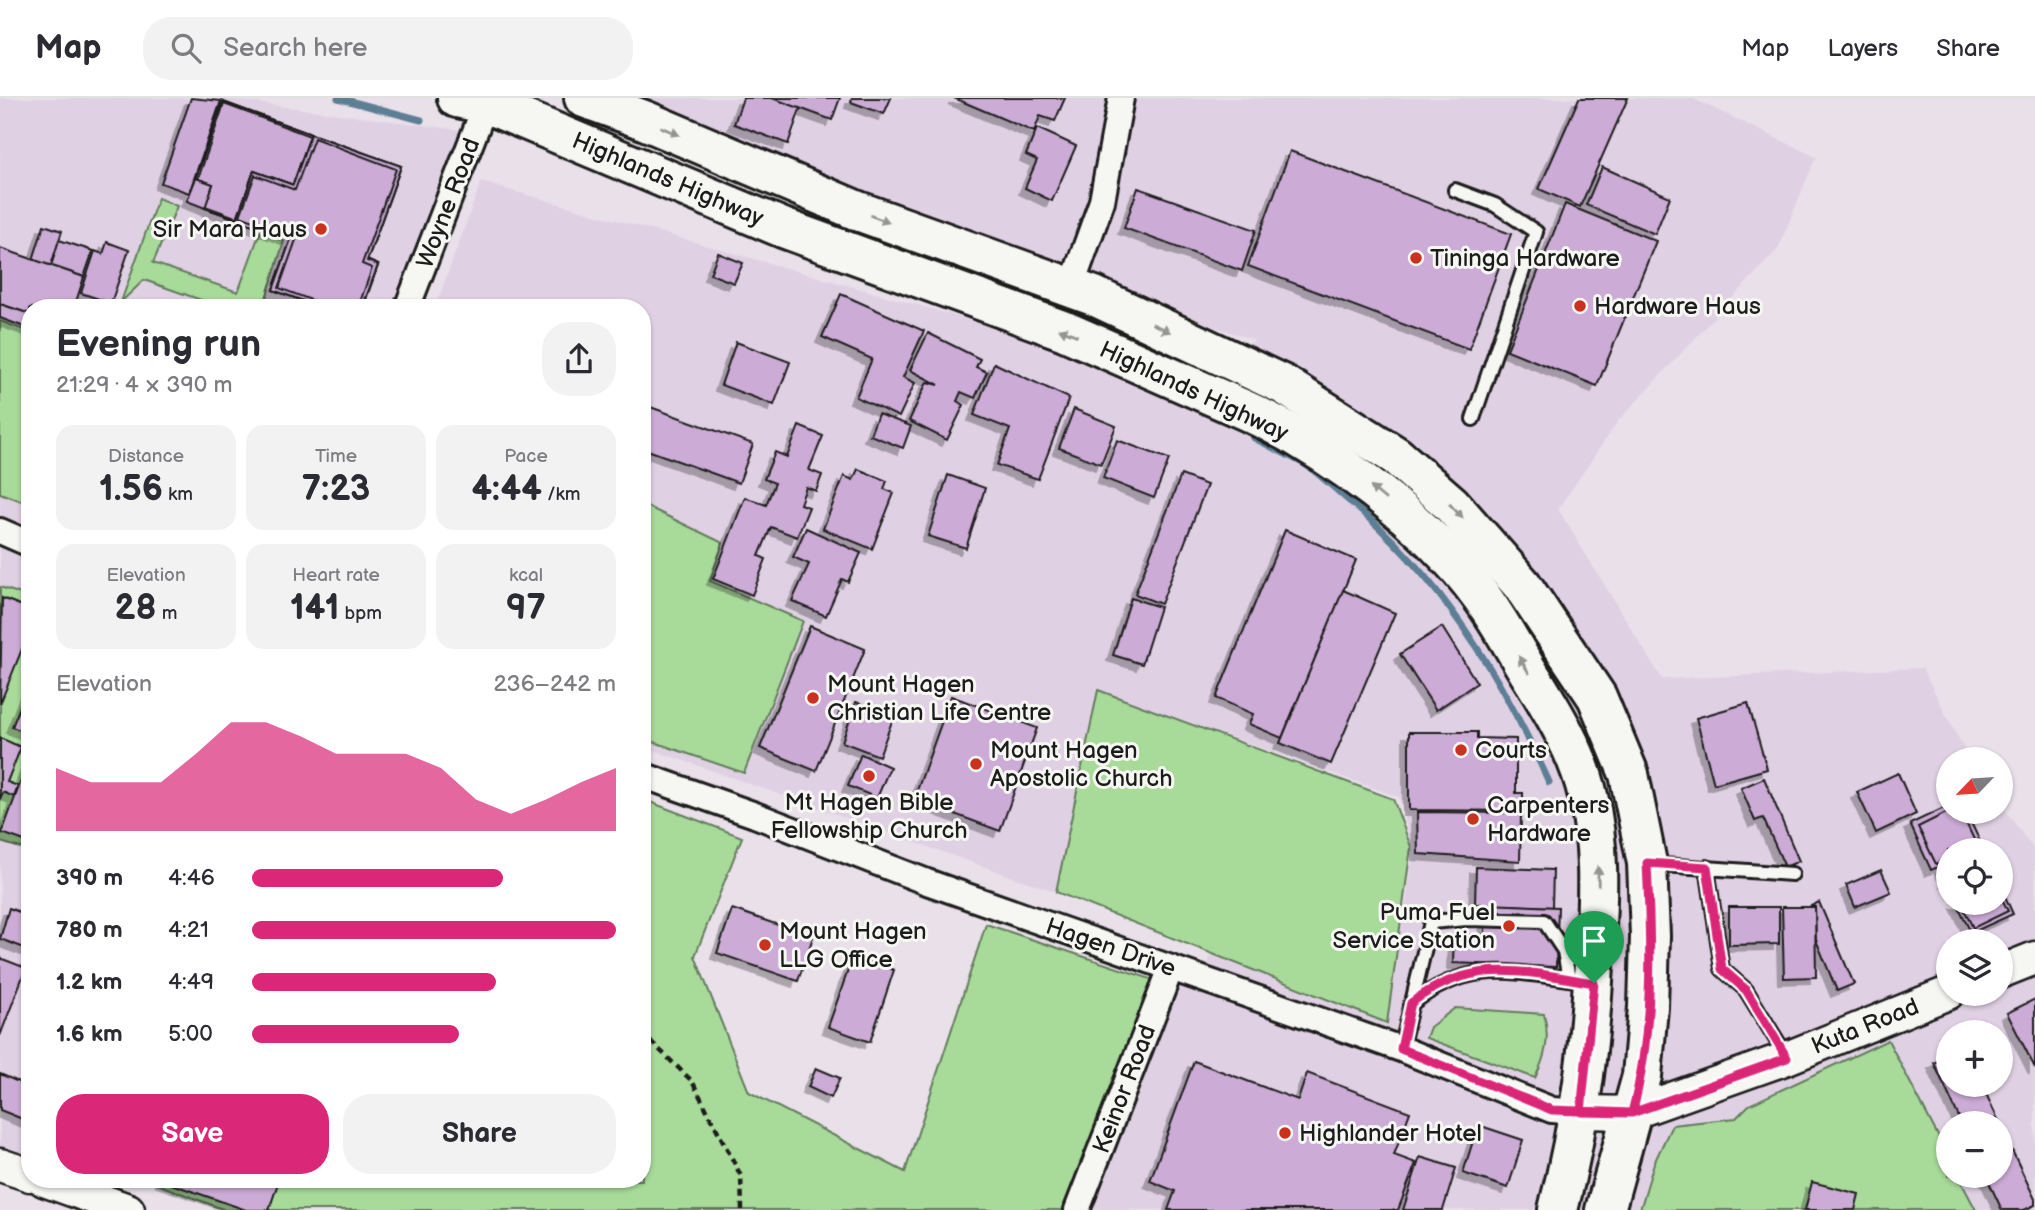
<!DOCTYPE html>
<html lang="en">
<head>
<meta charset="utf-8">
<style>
	:root { --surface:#fff; --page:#f2f2f3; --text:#2b2b33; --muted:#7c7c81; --line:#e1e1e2; --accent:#db2777 }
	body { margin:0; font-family:"Balsamiq Sans",sans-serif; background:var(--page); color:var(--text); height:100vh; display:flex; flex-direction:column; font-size:26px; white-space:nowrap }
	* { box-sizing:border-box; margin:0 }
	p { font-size:23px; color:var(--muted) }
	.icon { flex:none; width:38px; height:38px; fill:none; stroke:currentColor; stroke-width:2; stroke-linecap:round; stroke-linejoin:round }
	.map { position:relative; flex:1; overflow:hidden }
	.details { position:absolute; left:21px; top:201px; width:630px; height:889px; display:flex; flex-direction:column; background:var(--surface); border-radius:28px; box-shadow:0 2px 5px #0004 }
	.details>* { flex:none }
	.needle { width:46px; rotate:245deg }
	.buttons { position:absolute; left:1936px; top:649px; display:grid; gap:14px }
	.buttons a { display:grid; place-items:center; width:77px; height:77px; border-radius:50%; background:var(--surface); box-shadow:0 2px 5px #0004; font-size:35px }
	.pin { position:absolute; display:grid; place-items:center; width:60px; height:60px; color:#fff; margin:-72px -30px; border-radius:50% 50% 50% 0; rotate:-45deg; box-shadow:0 0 7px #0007 }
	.pin .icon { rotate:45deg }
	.round { display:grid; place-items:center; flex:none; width:74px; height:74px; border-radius:28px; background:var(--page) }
	.summary { display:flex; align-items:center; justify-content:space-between; height:119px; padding:0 35px }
	h1 { font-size:38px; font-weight:800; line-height:52px }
	.stats { display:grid; grid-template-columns:repeat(3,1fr); gap:10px; height:119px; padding:7px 35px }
	.stats div { display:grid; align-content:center; border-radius:18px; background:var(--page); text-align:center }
	.stats b { font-size:35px; font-weight:800 }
	.stats small { font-size:19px; font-weight:400 }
	.stats p { font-size:19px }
	.chart { height:196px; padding:14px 35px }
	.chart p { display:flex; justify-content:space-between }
	.chart svg { width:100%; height:126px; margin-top:7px; fill:var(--accent); opacity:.7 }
	.cta { display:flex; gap:14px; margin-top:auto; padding:14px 35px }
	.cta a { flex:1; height:80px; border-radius:28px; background:var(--accent); color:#fff; font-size:28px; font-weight:800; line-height:80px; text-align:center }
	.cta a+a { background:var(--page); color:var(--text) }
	ul { padding:0 35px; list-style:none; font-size:23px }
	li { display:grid; grid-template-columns:112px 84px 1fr; align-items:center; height:52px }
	li i { height:18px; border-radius:9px; background:var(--accent) }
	header { display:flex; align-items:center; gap:42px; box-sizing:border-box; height:98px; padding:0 35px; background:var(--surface); border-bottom:2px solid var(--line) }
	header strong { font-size:33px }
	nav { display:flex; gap:38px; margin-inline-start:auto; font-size:24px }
	.search { width:490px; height:63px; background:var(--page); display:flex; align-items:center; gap:18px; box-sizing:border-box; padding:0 24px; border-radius:28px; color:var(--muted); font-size:26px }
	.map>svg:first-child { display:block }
	.built { fill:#e0d0e4; fill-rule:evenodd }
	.green { fill:#a8da9a; stroke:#627b5b; stroke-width:2 }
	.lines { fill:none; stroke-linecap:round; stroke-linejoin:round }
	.stream { stroke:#5c7f95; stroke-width:7 }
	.building { fill:#ccabd6; stroke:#1c1c1c; stroke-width:2; filter:url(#shadow) }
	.service-casing { stroke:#1c1c1c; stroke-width:18 }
	.minor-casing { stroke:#1c1c1c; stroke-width:30 }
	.tertiary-casing { stroke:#1c1c1c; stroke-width:37 }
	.primary-casing { stroke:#1c1c1c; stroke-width:44 }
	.path { stroke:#1c1c1c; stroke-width:4.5; stroke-dasharray:7 5; stroke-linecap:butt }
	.service { stroke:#f6f6f2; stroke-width:12 }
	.minor { stroke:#f6f6f2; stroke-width:24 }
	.tertiary { stroke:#f6f6f2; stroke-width:32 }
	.primary { stroke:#f6f6f2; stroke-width:38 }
	.oneway { fill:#949492 }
	.route-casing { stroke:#fff; stroke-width:14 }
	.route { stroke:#db2777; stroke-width:9 }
	.poi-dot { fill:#c8321e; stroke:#f6f6f2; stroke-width:2.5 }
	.labels { text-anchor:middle; stroke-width:6; stroke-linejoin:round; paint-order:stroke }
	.street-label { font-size:24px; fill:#1c1c1c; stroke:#f6f6f2 }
	.poi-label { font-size:24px; fill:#1c1c1c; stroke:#f6f6f2; text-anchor:start }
</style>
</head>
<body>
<header>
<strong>Map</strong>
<div class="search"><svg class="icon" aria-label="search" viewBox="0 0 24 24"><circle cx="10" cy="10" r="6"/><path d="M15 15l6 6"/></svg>Search here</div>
<nav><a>Map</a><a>Layers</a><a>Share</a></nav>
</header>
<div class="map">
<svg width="2035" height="1112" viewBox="0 0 2035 1112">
	<defs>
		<filter id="shadow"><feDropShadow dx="-6" dy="6" stdDeviation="0" flood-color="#0004"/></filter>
	</defs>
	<rect width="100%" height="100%" fill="#e9e0ea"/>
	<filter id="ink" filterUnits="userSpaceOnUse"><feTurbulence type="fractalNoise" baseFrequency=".0143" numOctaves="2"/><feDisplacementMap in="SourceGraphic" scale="14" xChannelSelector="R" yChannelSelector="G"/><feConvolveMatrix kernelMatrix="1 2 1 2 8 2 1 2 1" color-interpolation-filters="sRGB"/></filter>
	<g filter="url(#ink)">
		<g class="built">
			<path d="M0 0H219L459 32 404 210H30V1077L0 1067Z"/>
			<path d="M573 0H1692L1816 59 1778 151 1619 322 1558 411 1662 581 1922 570 1969 661 1948 662V714H2000V705L2035 753V1112H1077L1171 870 1197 881 1213 856 1387 925 1413 756 1399 699 1098 592 1056 794 642 648V210H435L481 84 1209 289 1254 242 586 17ZM1948 752H2000V805H1948ZM1948 844H2000V896H1948ZM1948 934H2000V987H1948ZM1948 1026H2000V1078H1948Z"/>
		</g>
		<g class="green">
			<path d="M158 100 177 108 153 165 238 194 260 134 284 143 263 210H224L144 182 121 204Z"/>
			<path d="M0 223 30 234V406L0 395Z"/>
			<path d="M642 406 723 445 710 483 803 523 744 675 642 640Z"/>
			<path d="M0 489 30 499V753L0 744Z"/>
			<path d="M1098 592 1393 701 1411 749 1387 925 1056 794Z"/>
			<path d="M642 701 742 739 695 858 749 994 905 1074 986 826 1160 884 1066 1112H225L146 1082H642Z"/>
			<path d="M1455 910 1544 916C1550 939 1546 958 1535 980L1426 940 1430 929Z"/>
			<path d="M1888 942 1948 1057V1078H1958L1976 1112H1640L1654 1065 1672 1027 1736 1020 1749 1007Z"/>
		</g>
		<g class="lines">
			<g class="stream">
				<path d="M338 0 421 22"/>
				<path d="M1254 340C1271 349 1289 357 1306 367 1320 376 1334 390 1347 401 1439 476 1500 577 1549 684"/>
			</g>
		</g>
		<g class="building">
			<path d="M191 0 221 3 189 95 161 85Z"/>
			<path d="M743 0H804L788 46 734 26Z"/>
			<path d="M772 0H840L832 22Z"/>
			<path d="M852 0H891L884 16 851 4Z"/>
			<path d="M954 0H1065L1055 23 1040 18 1034 34Z"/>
			<path d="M1579 0H1628L1580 109 1539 91Z"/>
			<path d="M223 4 311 36 293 87 254 73 237 121 205 110 213 86 196 80Z"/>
			<path d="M223 4 311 36 293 87 254 73 237 121 205 110 213 86 196 80Z"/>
			<path d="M223 4 311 36 293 87 254 73 237 121 205 110 213 86 196 80Z"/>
			<path d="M223 4 311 36 293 87 254 73 237 121 205 110 213 86 196 80Z"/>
			<path d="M224 6 310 38 293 87 254 73 238 120 205 108 213 86 198 81Z"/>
			<path d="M1037 30 1076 48 1052 103 1025 90 1037 62 1026 57Z"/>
			<path d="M311 36 401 68 367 163 378 167 362 210H323L273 192 291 141 237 121 254 73 293 87Z"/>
			<path d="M311 36 401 68 367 162 378 167 362 210H324L273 192 291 141 237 121 254 73 293 87Z"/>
			<path d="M311 36 401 68 367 163 378 167 363 210H323L273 192 291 141 237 121 254 73 293 87Z"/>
			<path d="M311 36 400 69 367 163 378 167 362 210H322L273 192 291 141 237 121 254 74 293 87Z"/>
			<path d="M311 36 401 68 367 163 378 167 362 210H323L273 192 291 141 237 121 254 73 293 87Z"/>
			<path d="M314 40 396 71 362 166 372 170 358 210H332L279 190 297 139 240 118 255 77 295 92Z"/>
			<path d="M1290 53 1511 136 1469 251 1248 168Z"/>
			<path d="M1602 69 1670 99 1655 136 1586 107Z"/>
			<path d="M196 80 213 86 205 110 187 103Z"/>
			<path d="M1138 90 1256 132 1242 173 1124 130Z"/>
			<path d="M1565 106 1656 143 1597 288 1507 252Z"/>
			<path d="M44 127 62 133 51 168 33 162Z"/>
			<path d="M59 142 93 153 84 179 51 168Z"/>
			<path d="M107 144 129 152 111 205 81 195 95 153 103 156Z"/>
			<path d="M0 150 84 179 74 210H30V216L0 206Z"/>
			<path d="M718 155 743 165 734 185 710 176Z"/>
			<path d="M841 196 924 233 903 279 915 285 899 319 856 299 872 261 822 239Z"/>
			<path d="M0 206 30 216V231L0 220Z"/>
			<path d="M928 235 980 261 976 269 987 274 975 300 961 294 957 303 964 307 947 342 909 323 927 284 939 287 910 272Z"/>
			<path d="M736 244 790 264 774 307 721 287Z"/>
			<path d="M994 265 1069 300 1038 381 997 367 1010 331 974 317Z"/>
			<path d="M642 306 753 346 739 385 642 350Z"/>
			<path d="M1074 311 1116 328 1101 366 1059 350Z"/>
			<path d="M878 316 911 328 903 350 870 337Z"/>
			<path d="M799 328 823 338 809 372 822 377 816 393 806 389 800 406 809 409 797 439 771 429 759 458 766 461 752 497 713 481 745 399 766 407 775 385 764 381 775 354 787 359Z"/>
			<path d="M1117 342 1169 361 1154 400 1103 380Z"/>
			<path d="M858 371 887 383 884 391 894 395 872 451 823 431 844 378 853 382Z"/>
			<path d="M948 377 985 390 966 450 928 438Z"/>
			<path d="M1181 377 1207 387 1161 506 1135 496Z"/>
			<path d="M806 430 861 455 848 484 842 481 826 518 792 503 809 466 793 459Z"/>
			<path d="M1285 432 1356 462 1282 640 1249 626 1253 616 1216 600Z"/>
			<path d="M1343 492 1395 515 1331 666 1280 645Z"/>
			<path d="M2 500 30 511V531L0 606Z"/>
			<path d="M1131 500 1160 509 1142 566 1113 557Z"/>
			<path d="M810 528 865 551 816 673 760 650Z"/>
			<path d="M1442 529 1477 585 1436 612 1400 556Z"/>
			<path d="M29 586H30V636L12 629Z"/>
			<path d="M951 598 1037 630 1000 733 914 701Z"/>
			<path d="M856 604 894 618 879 658 842 644Z"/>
			<path d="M1748 605 1767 671 1714 686 1696 620Z"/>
			<path d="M1409 634H1477V640L1516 641V695H1523V713L1409 712Z"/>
			<path d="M0 640 21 649 7 684 18 688 14 699 3 694 0 701Z"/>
			<path d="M861 656 890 669 877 700 848 688Z"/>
			<path d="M29 661 30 662V745L2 735Z"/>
			<path d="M1898 675 1916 716 1876 735 1857 694Z"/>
			<path d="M1764 680 1799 763 1785 769 1763 720 1755 723 1741 690Z"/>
			<path d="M1948 708V714H1966L1984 752H1948V784L1940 768 1931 772 1910 726Z"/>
			<path d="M1417 714 1521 715 1520 763 1418 756Z"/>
			<path d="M1948 714H1961L1979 752H1948V777L1941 763 1936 766 1918 729Z"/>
			<path d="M1476 769 1553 772 1552 809 1475 806Z"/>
			<path d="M1881 772 1891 794 1855 809 1846 787Z"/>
			<path d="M2000 787 2013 816 1971 835 1957 805H2000Z"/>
			<path d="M2000 797 2008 813 1973 830 1961 805H2000Z"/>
			<path d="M1819 804 1854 886 1837 893 1816 842 1815 809H1809Z"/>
			<path d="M1486 806 1558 809 1556 869 1453 865 1454 836 1485 837Z"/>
			<path d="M1729 809H1779V846L1729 847Z"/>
			<path d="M1782 809H1815L1816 879 1784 880Z"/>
			<path d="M9 810 30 818V852L0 841Z"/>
			<path d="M732 811 813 839 798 883 717 855Z"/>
			<path d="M853 858 894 872 870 944 828 929Z"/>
			<path d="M0 860 26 870 0 938Z"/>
			<path d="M2035 901V970L2007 915Z"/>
			<path d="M1948 958V987H1982L2000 1026H1962L1934 965Z"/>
			<path d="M1194 963 1298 1002 1307 975 1410 1014 1394 1057 1416 1065 1398 1112H1168L1175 1093 1150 1083Z"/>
			<path d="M816 970 840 980 831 1000 808 989Z"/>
			<path d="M0 976 30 989V1024L0 1012Z"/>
			<path d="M1478 1027 1523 1042 1508 1090 1463 1075Z"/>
			<path d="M2000 1027 2035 1101V1107L2024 1112H2002L1986 1078H2000Z"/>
			<path d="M1420 1059 1456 1070 1443 1112H1403Z"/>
			<path d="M160 1082H279L269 1112H246Z"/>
			<path d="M1812 1084 1859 1096 1855 1112H1805Z"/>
		</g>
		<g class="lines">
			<defs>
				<g id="service">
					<path d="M1455 92 1495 107 1536 134 1473 321"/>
					<path d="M1649 766 1792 776"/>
					<path d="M1707 769 1722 871 1746 892 1787 959"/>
					<path d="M1411 906C1465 864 1505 872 1569 881"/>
					<path d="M1401 951 1431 824 1467 821 1544 823 1564 853 1569 881 1590 884"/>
				</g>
				<g id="minor">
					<path d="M1071 190 1102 103 1121 0"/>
					<path d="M407 210 488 0"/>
					<path d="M0 433 30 446"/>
					<path d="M642 677 755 717 927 784 1401 951 1552 1012 1581 1014"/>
					<path d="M1077 1112 1171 870"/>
				</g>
				<g id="tertiary">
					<path d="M2000 874 2035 860"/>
					<path d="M1581 1014 1632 1015 1787 960 1948 895"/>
					<path d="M0 1067 30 1077"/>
					<path d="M44 1082 128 1112"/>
				</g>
				<g id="primary">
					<path d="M457 0 487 6 783 130 1065 233 1247 313C1328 350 1428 425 1481 498 1499 522 1513 549 1529 575 1553 613 1578 654 1588 698 1600 746 1598 797 1595 846 1591 939 1581 1022 1558 1112"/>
					<path d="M584 0 644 22 858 113 1094 198 1284 287 1396 358 1451 406 1522 487 1597 599 1629 676 1647 765 1650 838 1648 909 1642 978 1605 1112"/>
				</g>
			</defs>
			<use href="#service" class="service-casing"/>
			<use href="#minor" class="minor-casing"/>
			<use href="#tertiary" class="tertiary-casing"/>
			<use href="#primary" class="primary-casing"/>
			<path class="path" d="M642 935 692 983 741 1078 742 1112"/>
			<use href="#service" class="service"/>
			<use href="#minor" class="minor"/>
			<use href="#tertiary" class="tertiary"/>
			<use href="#primary" class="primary"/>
		</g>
		<defs><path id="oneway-solid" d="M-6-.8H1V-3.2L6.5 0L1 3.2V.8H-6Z" transform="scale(1.75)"/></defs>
		<g class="oneway">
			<use href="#oneway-solid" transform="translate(670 33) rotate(23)"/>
			<use href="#oneway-solid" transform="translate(880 121) rotate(20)"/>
			<use href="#oneway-solid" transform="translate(1161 230) rotate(25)"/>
			<use href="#oneway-solid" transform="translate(1068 234) rotate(-158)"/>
			<use href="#oneway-solid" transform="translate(1378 395) rotate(-140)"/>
			<use href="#oneway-solid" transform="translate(1456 413) rotate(47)"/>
			<use href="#oneway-solid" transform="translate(1524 567) rotate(-122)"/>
			<use href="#oneway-solid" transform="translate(1598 778) rotate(-92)"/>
		</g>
	</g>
	<g class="lines" filter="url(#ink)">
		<defs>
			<path id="route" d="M1594 885 1581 1014 1632 1015C1654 934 1651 849 1647 765L1707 769 1722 871 1746 892 1787 960 1632 1015 1552 1012 1401 951 1411 905C1471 859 1523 873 1594 885"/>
		</defs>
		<use href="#route" class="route-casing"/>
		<use href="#route" class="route"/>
	</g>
	<g class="poi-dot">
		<circle cx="321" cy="131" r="7"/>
		<circle cx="1416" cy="160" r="7"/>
		<circle cx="1580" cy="208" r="7"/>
		<circle cx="813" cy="600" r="7"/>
		<circle cx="1461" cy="652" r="7"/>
		<circle cx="976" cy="666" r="7"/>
		<circle cx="869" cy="678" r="7"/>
		<circle cx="1473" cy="721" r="7"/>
		<circle cx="1509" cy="828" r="7"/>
		<circle cx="765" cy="847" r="7"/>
		<circle cx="1285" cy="1035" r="7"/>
	</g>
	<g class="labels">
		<g class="street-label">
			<text transform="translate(668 81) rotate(23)" y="8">Highlands Highway</text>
			<text transform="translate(448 105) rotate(-69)" y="8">Woyne Road</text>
			<text transform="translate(1194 293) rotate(25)" y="8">Highlands Highway</text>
			<text transform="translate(1111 849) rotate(19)" y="8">Hagen Drive</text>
			<text transform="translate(1865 928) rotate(-22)" y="8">Kuta Road</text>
			<text transform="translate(1124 991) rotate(-69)" y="8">Keinor Road</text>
		</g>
		<g class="poi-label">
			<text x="307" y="139" text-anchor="end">Sir Mara Haus</text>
			<text x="1430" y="168">Tininga Hardware</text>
			<text x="1594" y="216">Hardware Haus</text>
			<text x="827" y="594">Mount Hagen<tspan x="827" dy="28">Christian Life Centre</tspan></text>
			<text x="990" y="660">Mount Hagen<tspan x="990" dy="28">Apostolic Church</tspan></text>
			<text x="1475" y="660">Courts</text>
			<text x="869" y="712" text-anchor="middle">Mt Hagen Bible<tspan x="869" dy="28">Fellowship Church</tspan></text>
			<text x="1487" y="715">Carpenters<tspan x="1487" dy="28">Hardware</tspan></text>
			<text x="1495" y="822" text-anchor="end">Puma Fuel<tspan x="1495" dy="28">Service Station</tspan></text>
			<text x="779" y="841">Mount Hagen<tspan x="779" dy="28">LLG Office</tspan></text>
			<text x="1299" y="1043">Highlander Hotel</text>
		</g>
	</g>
</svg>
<div class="buttons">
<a><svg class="needle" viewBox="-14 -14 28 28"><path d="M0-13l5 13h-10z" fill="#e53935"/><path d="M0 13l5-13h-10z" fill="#7c7c81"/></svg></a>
<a><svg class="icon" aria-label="locate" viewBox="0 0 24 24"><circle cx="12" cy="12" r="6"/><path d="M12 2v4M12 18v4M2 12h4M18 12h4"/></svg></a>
<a><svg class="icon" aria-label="layers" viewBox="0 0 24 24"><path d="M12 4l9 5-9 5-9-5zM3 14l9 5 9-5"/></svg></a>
<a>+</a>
<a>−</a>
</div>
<div class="pin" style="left:1594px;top:885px;background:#1e9e55"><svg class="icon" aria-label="arrive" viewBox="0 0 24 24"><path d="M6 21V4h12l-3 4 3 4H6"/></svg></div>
<section class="details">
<div class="summary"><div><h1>Evening run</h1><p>21:29 · 4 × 390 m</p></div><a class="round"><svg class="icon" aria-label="share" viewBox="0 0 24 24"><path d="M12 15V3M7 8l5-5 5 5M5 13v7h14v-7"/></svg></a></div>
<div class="stats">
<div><p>Distance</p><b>1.56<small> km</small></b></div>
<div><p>Time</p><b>7:23</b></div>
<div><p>Pace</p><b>4:44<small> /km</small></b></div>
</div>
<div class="stats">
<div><p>Elevation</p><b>28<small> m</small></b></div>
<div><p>Heart rate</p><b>141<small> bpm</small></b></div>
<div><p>kcal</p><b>97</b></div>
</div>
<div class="chart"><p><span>Elevation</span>236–242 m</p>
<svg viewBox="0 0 160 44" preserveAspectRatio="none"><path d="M0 44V22L10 27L20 27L30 27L40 17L50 6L60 6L70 11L80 17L90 17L100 17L110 22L120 33L130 38L140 33L150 27L160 22V44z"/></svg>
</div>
<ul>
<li><b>390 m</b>4:46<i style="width:69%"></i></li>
<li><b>780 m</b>4:21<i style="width:100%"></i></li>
<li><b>1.2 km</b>4:49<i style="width:67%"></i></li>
<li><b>1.6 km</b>5:00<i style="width:57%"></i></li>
</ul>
<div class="cta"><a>Save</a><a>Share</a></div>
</section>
</div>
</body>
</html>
